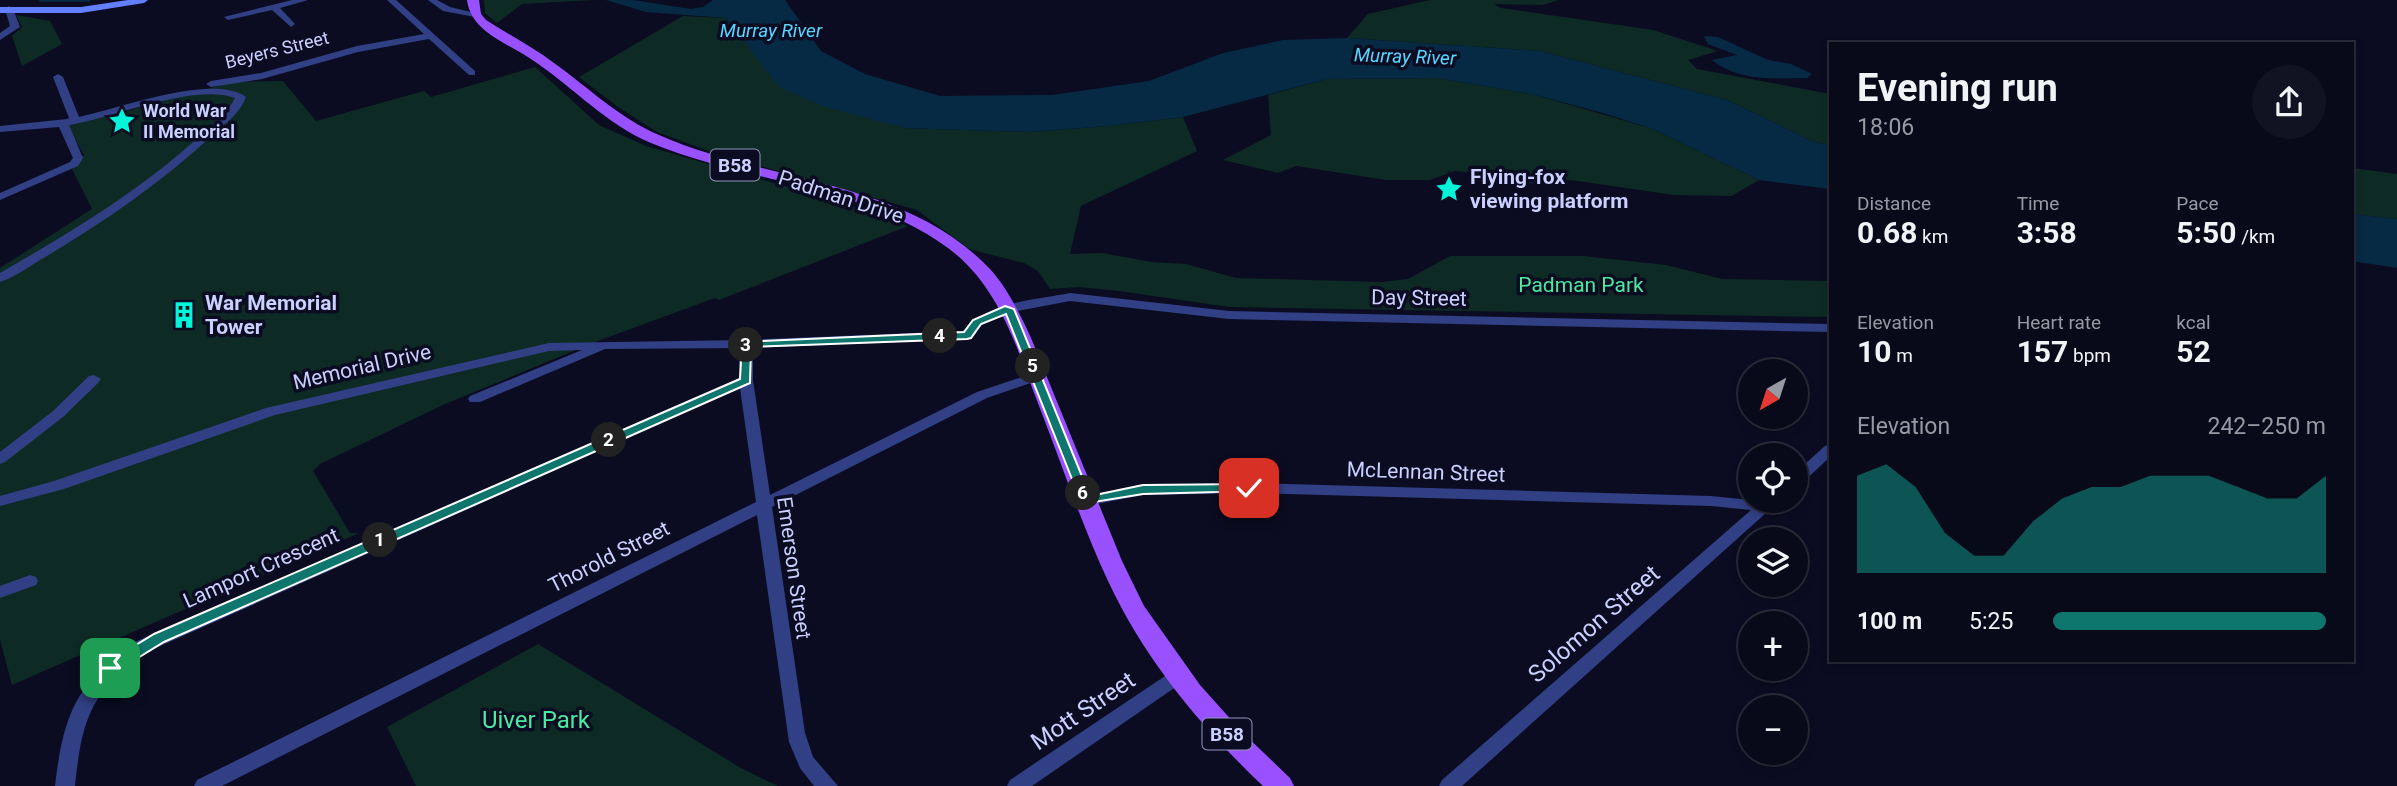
<!DOCTYPE html>
<html lang="en">
<head>
<meta charset="utf-8">
<style>
	:root { --surface:#080919; --page:#111222; --text:#f1f3f6; --muted:#989aa2; --line:#292a38; --accent:#0f766e }
	body { margin:0; font-family:Roboto,sans-serif; background:var(--page); color:var(--text); height:100vh; display:flex; flex-direction:column; font-size:26px; white-space:nowrap }
	* { box-sizing:border-box; margin:0 }
	p { font-size:23px; color:var(--muted) }
	.icon { flex:none; width:38px; height:38px; fill:none; stroke:currentColor; stroke-width:2; stroke-linecap:round; stroke-linejoin:round }
	.map { position:relative; flex:1; overflow:hidden }
	.details { position:absolute; left:1829px; top:42px; width:525px; height:620px; display:flex; flex-direction:column; background:var(--surface); border-radius:0px; box-shadow:0 4px 10px #0003,0 0 0 2px var(--line) }
	.details>* { flex:none }
	.needle { width:46px; rotate:219deg }
	.controls { position:absolute; left:1738px; top:359px; display:grid; gap:14px }
	.controls a { display:grid; place-items:center; width:70px; height:70px; border-radius:50%; background:var(--surface); box-shadow:0 4px 10px #0003,0 0 0 2px var(--line); font-size:35px }
	.pin { position:absolute; display:grid; place-items:center; width:60px; height:60px; color:#fff; margin:-30px; border-radius:14px; box-shadow:0 4px 10px #0006 }
	.km { position:absolute; width:35px; height:35px; margin:-18px; border-radius:50%; background:#222; color:#fff; font-size:19px; line-height:35px; text-align:center }
	.round { display:grid; place-items:center; flex:none; width:74px; height:74px; border-radius:37px; background:var(--page) }
	.overview { display:flex; align-items:center; justify-content:space-between; height:119px; padding:0 28px }
	h1 { font-size:38px; font-weight:700; line-height:52px }
	.metrics { display:grid; grid-template-columns:repeat(3,1fr); gap:10px; height:119px; padding:7px 28px }
	.metrics div { display:grid; align-content:center }
	.metrics b { font-size:30px; font-weight:700 }
	.metrics small { font-size:19px; font-weight:400 }
	.metrics p { font-size:19px }
	.chart { height:196px; padding:14px 28px }
	.chart p { display:flex; justify-content:space-between }
	.chart svg { width:100%; height:126px; margin-top:7px; fill:var(--accent); opacity:.7 }
	ul { padding:0 28px; list-style:none; font-size:23px }
	li { display:grid; grid-template-columns:112px 84px 1fr; align-items:center; height:52px }
	li i { height:18px; border-radius:9px; background:var(--accent) }
	.map>svg:first-child { display:block }
	.green { fill:#0d2b24 }
	.water { fill:#062a44 }
	.lines { fill:none; stroke-linecap:round; stroke-linejoin:round }
	.stream { stroke:#062a44; stroke-width:3.5 }
	.minor { fill:#314085; fill-rule:evenodd }
	.tertiary { fill:#314085; fill-rule:evenodd }
	.secondary { fill:#617fff; fill-rule:evenodd }
	.primary { fill:#9951ff; fill-rule:evenodd }
	.route { fill:#0f766e; stroke:#fff; stroke-width:2 }
	.labels { text-anchor:middle; stroke-width:7; stroke-linejoin:round; paint-order:stroke }
	.far-street-label { font-size:18px; fill:#cad0ff; stroke:#0b0c21 }
	.far-poi-label { font-size:18px; font-weight:bold; fill:#cad0ff; stroke:#0b0c21; text-anchor:start }
	.far-water-label { font-size:19px; font-style:italic; fill:#58d6ff; stroke:#0b0c21 }
	.shield { fill:#0b0c21; stroke:#9195bc; stroke-width:2 }
	.shield-label { font-size:19px; font-weight:bold; fill:#cad0ff }
	.poi-label { font-size:21px; font-weight:bold; fill:#cad0ff; stroke:#0b0c21; text-anchor:start }
	.street-label { font-size:21px; fill:#cad0ff; stroke:#0b0c21 }
	.park-label { font-size:21px; fill:#4beaa0; stroke:#0b0c21 }
	.near-street-label { font-size:24px; fill:#cad0ff; stroke:#0b0c21 }
	.near-park-label { font-size:24px; fill:#4beaa0; stroke:#0b0c21 }
</style>
</head>
<body>
<div class="map">
<svg width="2397" height="786" viewBox="0 0 2397 786">
	<rect width="100%" height="100%" fill="#0b0c21"/>
	<g class="green">
		<path d="M484 0H593L522 4 497 23 485 13Z"/>
		<path d="M1430 0H1558L1543 5 1494 4 1501 8 1653 30 1718 51 1688 60 1697 69 1830 94V145L1814 142 1727 100 1540 51 1347 38 1368 14Z"/>
		<path d="M16 15 50 21 62 44 22 66 12 36 22 27Z"/>
		<path d="M683 16 726 18 736 33 905 128 1029 132 1109 126 1183 117 1197 151 1081 206 1070 254 1102 253 1152 262 1186 264 1236 278 1273 279 1382 282 1408 279 1450 256H1583L1666 265 1722 279 1830 281V317L1229 307 1119 291 1079 287 1050 289 1038 271 1024 263 969 249 917 210 717 154 657 132 618 107 579 77Z"/>
		<path d="M535 67 599 125 646 146 840 202 908 226 719 300 715 298 595 342 445 404 320 464 313 471 350 533H359L12 685 0 640V268L92 209 72 169 84 155 66 123 112 115 232 82 283 81 316 121 424 91 431 97Z"/>
		<path d="M1437 78 1536 95 1653 129 1759 180 1731 196 1674 195 1571 180 1516 185 1487 174 1455 171 1430 180H1386L1296 166 1278 173 1223 160 1271 135 1268 95 1327 79Z"/>
		<path d="M2352 168 2397 174V219L2352 214Z"/>
		<path d="M538 644 741 768 778 786H416L387 727Z"/>
	</g>
	<g class="water">
		<path d="M606 0H633L691 9 703 7 713 0H785L821 51 865 74 940 96 1052 95 1149 81 1223 53 1283 40 1347 38 1540 51 1727 100 1814 142 1830 145V189L1759 180 1653 129 1603 113 1536 95 1437 78 1327 79 1183 117 1109 126 1029 132 905 128 825 107 779 87 726 18 646 12Z"/>
		<path d="M1704 36 1718 37 1768 60 1791 64 1812 74 1807 78C1775 78 1739 82 1712 60L1737 55 1708 44Z"/>
		<path d="M2352 214 2397 219V268L2352 261Z"/>
	</g>
	<g class="lines">
		<path class="stream" d="M40 0H89"/>
		<g class="minor">
			<path d="M292 0H308L280 8 295 24 291 27 272 10 228 20 224 17Z"/>
			<path d="M387 0H396L475 71V75H469L429 39 358 52 262 79 211 87 206 84 211 81 261 73 357 46 424 34Z"/>
			<path d="M428 0H437L450 7 479 14 475 17 443 11Z"/>
			<path d="M9 6 13 9 20 27 0 40V33L10 26 5 9Z"/>
			<path d="M58 74 63 77 79 117C118 109 213 73 246 97 240 113 227 122 215 133 163 181 107 220 47 256 32 264 16 277 0 282V273C71 232 142 190 203 133 214 122 228 113 235 98 193 83 114 118 69 125L83 158 78 166 0 200V193L70 162 73 158 59 127 0 132V126L67 119 69 118 53 77Z"/>
			<path d="M1070 293 1229 311 1830 324V332L1229 319 1070 301 1012 312 982 325 972 338 967 339 753 348V380L770 495 977 392 1037 372 1044 376 1042 379 987 398 772 507 805 733 813 757 838 786H814L800 768 789 742 757 515 222 786H194L197 780 756 502 740 388 149 651C91 690 82 718 75 786H55C63 716 76 681 137 641L739 378V348L605 349 480 402H470L468 399 470 396 582 350 549 351 275 415 64 489 0 506V496L54 481 266 408 549 343 746 340 963 331C986 302 1035 300 1070 293Z"/>
			<path d="M94 375 101 379 99 382 63 417 5 462 0 464V452L53 411 89 376Z"/>
			<path d="M1830 444V457L1801 484 1796 485V472L1825 446Z"/>
			<path d="M1249 483 1711 496 1750 500H1774L1776 504 1462 786H1439L1442 780 1751 510 1711 506 1249 493 1143 495 1086 506 1081 505 1078 501 1081 497 1086 496 1143 485Z"/>
			<path d="M30 575 36 577 38 581 36 585 0 598V586Z"/>
		</g>
		<path class="tertiary" d="M1177 670 1183 672 1186 677 1183 682 1032 786H1007L1010 780 1171 672Z"/>
		<path class="secondary" d="M128 0H148L144 3 81 13H0V7H81Z"/>
		<path class="primary" d="M467 0H479L481 14 486 20C509 35 533 47 554 63 589 88 619 118 659 135 767 183 903 178 990 269 1008 289 1020 314 1031 338L1122 561 1144 606 1200 685 1243 733 1290 778 1294 786H1263C1202 728 1145 660 1109 583 1083 528 1063 468 1041 411 1018 352 1001 287 948 248 862 185 747 183 651 143 606 124 574 88 534 61 509 43 471 33 467 0Z"/>
	</g>
	<path class="route" d="M1005 306 1014 309 1090 496 1143 485 1249 484 1255 488 1254 491 1143 494 1082 504 1006 314 981 324 971 338 967 339 751 347 750 383 164 642 115 672H105L103 668 105 664 154 634 740 379 742 342 964 332 973 320Z"/>
	<defs>
		<symbol id="sight-bare" viewBox="-9 -9 18 18"><path d="M0-6L1.8-2.2L6-1.7L2.9 1.2L3.7 5.4L0 3.3L-3.7 5.4L-2.9 1.2L-6-1.7L-1.8-2.2Z" fill="#00f5d9" stroke="#0b0c21" stroke-width="2.5" paint-order="stroke"/></symbol>
		<symbol id="building-bare" viewBox="-9 -9 18 18"><path d="M-4-6H4V6H1V3H-1V6H-4ZM-2.5-4.3h1.7v1.8h-1.7ZM.8-4.3h1.7v1.8H.8ZM-2.5-1h1.7V.8h-1.7ZM.8-1h1.7V.8H.8Z" fill="#00f5d9" stroke="#0b0c21" stroke-width="2.5" paint-order="stroke"/></symbol>
	</defs>
	<g fill-rule="evenodd">
		<use href="#sight-bare" x="103" y="102" width="38" height="38"/>
		<use href="#sight-bare" x="1430" y="170" width="38" height="38"/>
		<use href="#building-bare" x="165" y="296" width="38" height="38"/>
	</g>
	<g class="labels">
		<g class="far-street-label">
			<text transform="translate(277 50) rotate(-14)" y="6">Beyers Street</text>
		</g>
		<g class="far-poi-label">
			<text x="143" y="117">World War<tspan x="143" dy="21">II Memorial</tspan></text>
		</g>
		<g class="far-water-label">
			<text x="771" y="37">Murray River</text>
			<text transform="translate(1405 56) rotate(2)" y="7">Murray River</text>
		</g>
		<g class="shield">
			<rect x="710.5" y="149.5" width="49" height="31" rx="5"/>
			<rect x="1202.5" y="718.5" width="49" height="31" rx="5"/>
		</g>
		<g class="shield-label">
			<text x="735" y="172">B58</text>
			<text x="1227" y="741">B58</text>
		</g>
		<g class="poi-label">
			<text x="1470" y="184">Flying-fox<tspan x="1470" dy="24">viewing platform</tspan></text>
			<text x="205" y="310">War Memorial<tspan x="205" dy="24">Tower</tspan></text>
		</g>
		<g class="street-label">
			<text transform="translate(841 197) rotate(18)" y="7">Padman Drive</text>
			<text transform="translate(1419 298) rotate(1)" y="7">Day Street</text>
			<text transform="translate(362 367) rotate(-13)" y="7">Memorial Drive</text>
			<text transform="translate(1426 472) rotate(2)" y="7">McLennan Street</text>
			<text transform="translate(609 557) rotate(-27)" y="7">Thorold Street</text>
			<text transform="translate(261 568) rotate(-24)" y="7">Lamport Crescent</text>
			<text transform="translate(794 568) rotate(82)" y="7">Emerson Street</text>
		</g>
		<g class="park-label">
			<text x="1581" y="292">Padman Park</text>
		</g>
		<g class="near-street-label">
			<text transform="translate(1594 624) rotate(-41)" y="8">Solomon Street</text>
			<text transform="translate(1083 711) rotate(-34)" y="8">Mott Street</text>
		</g>
		<g class="near-park-label">
			<text x="536" y="728">Uiver Park</text>
		</g>
	</g>
</svg>
<div class="controls">
<a><svg class="needle" viewBox="-14 -14 28 28"><path d="M0-13l5 13h-10z" fill="#e53935"/><path d="M0 13l5-13h-10z" fill="#989aa2"/></svg></a>
<a><svg class="icon" aria-label="locate" viewBox="0 0 24 24"><circle cx="12" cy="12" r="6"/><path d="M12 2v4M12 18v4M2 12h4M18 12h4"/></svg></a>
<a><svg class="icon" aria-label="layers" viewBox="0 0 24 24"><path d="M12 4l9 5-9 5-9-5zM3 14l9 5 9-5"/></svg></a>
<a>+</a>
<a>−</a>
</div>
<div class="pin" style="left:110px;top:668px;background:#1e9e55"><svg class="icon" aria-label="arrive" viewBox="0 0 24 24"><path d="M6 21V4h12l-3 4 3 4H6"/></svg></div>
<div class="pin" style="left:1249px;top:488px;background:#d93025"><svg class="icon" aria-label="check" viewBox="0 0 24 24"><path d="M5 12l5 5 9-10"/></svg></div>
<b class="km" style="left:380px;top:540px">1</b>
<b class="km" style="left:609px;top:440px">2</b>
<b class="km" style="left:746px;top:345px">3</b>
<b class="km" style="left:940px;top:336px">4</b>
<b class="km" style="left:1033px;top:366px">5</b>
<b class="km" style="left:1083px;top:493px">6</b>
<section class="details">
<div class="overview"><div><h1>Evening run</h1><p>18:06</p></div><a class="round"><svg class="icon" aria-label="share" viewBox="0 0 24 24"><path d="M12 15V3M7 8l5-5 5 5M5 13v7h14v-7"/></svg></a></div>
<div class="metrics">
<div><p>Distance</p><b>0.68<small> km</small></b></div>
<div><p>Time</p><b>3:58</b></div>
<div><p>Pace</p><b>5:50<small> /km</small></b></div>
</div>
<div class="metrics">
<div><p>Elevation</p><b>10<small> m</small></b></div>
<div><p>Heart rate</p><b>157<small> bpm</small></b></div>
<div><p>kcal</p><b>52</b></div>
</div>
<div class="chart"><p><span>Elevation</span>242–250 m</p>
<svg viewBox="0 0 160 44" preserveAspectRatio="none"><path d="M0 44V10L10 6L20 14L30 30L40 38L50 38L60 26L70 18L80 14L90 14L100 10L110 10L120 10L130 14L140 18L150 18L160 10V44z"/></svg>
</div>
<ul>
<li><b>100 m</b>5:25<i style="width:100%"></i></li>
</ul>
</section>
</div>
</body>
</html>
